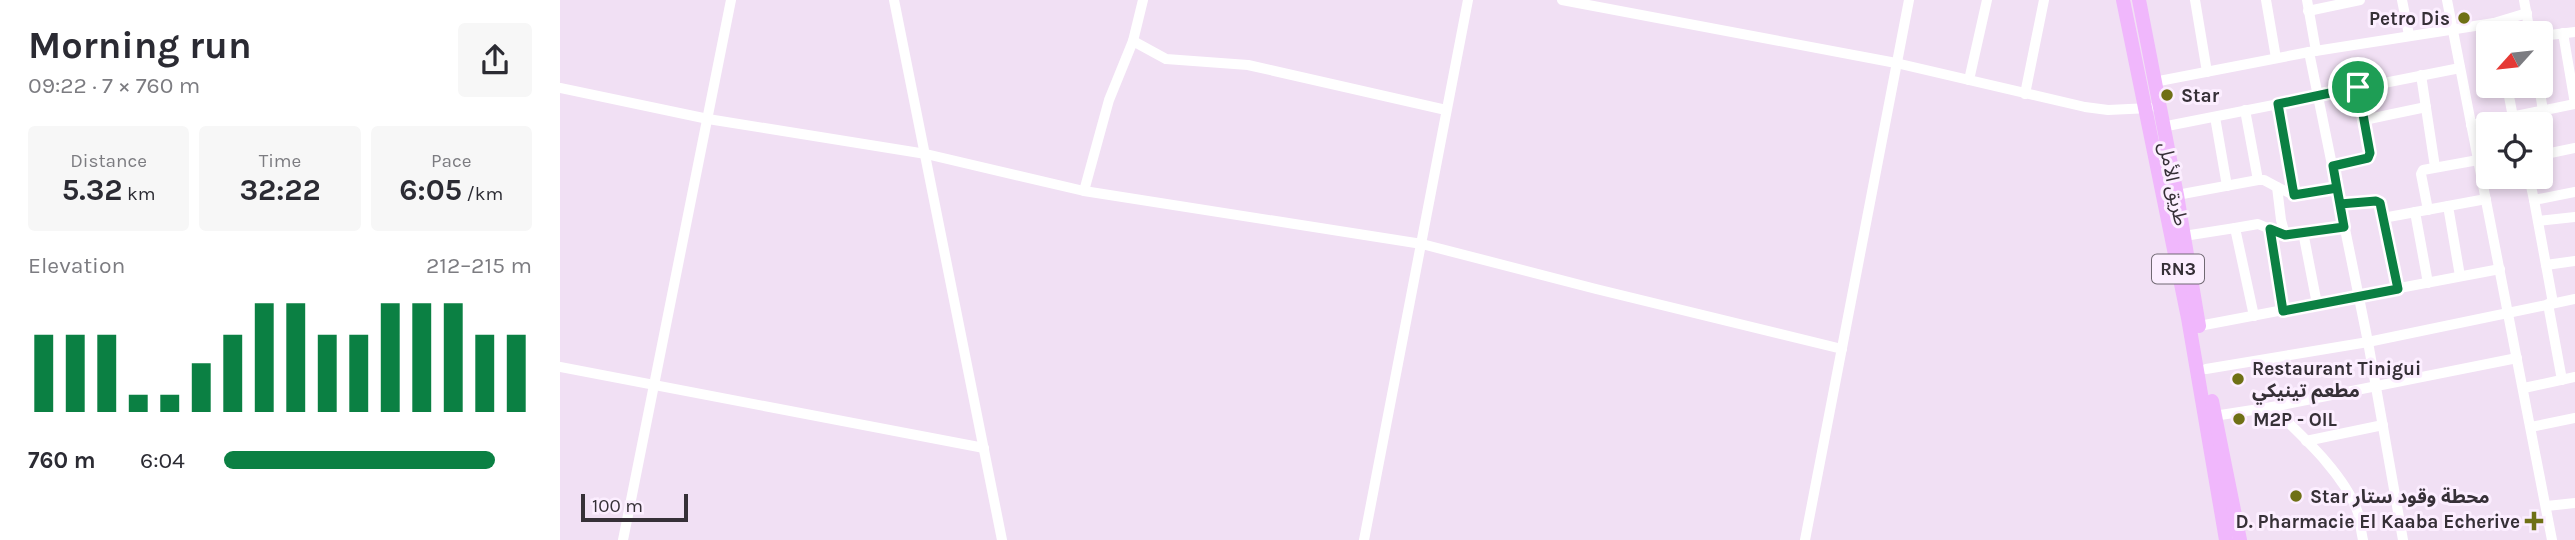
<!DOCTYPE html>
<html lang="en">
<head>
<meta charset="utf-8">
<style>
	:root { --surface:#fff; --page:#f7f7f7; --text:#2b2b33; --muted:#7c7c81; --accent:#0b8043 }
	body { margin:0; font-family:Karla,"Noto Sans Arabic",sans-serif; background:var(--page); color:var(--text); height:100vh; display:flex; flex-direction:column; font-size:26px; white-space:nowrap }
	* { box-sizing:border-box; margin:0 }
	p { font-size:23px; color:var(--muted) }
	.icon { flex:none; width:38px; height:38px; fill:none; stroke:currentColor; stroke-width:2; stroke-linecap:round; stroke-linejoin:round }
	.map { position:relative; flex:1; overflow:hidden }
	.drawer { display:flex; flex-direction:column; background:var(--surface); width:560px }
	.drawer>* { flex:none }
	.needle { width:46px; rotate:243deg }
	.controls { position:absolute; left:1916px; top:21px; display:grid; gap:14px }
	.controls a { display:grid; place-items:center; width:77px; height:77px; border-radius:7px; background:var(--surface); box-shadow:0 4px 10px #0003; font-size:35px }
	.scale { position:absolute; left:21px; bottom:18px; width:107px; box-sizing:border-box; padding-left:7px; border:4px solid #363037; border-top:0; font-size:19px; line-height:24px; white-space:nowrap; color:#363037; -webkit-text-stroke:5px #fceeff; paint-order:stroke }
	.pin { position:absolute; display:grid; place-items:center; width:60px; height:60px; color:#fff; margin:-30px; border:4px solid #fff; border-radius:50%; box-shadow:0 2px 7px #0007 }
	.round { display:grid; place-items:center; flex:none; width:74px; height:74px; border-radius:7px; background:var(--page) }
	.summary { display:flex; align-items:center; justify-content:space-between; height:119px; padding:0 28px }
	h1 { font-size:38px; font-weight:700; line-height:52px }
	.figures { display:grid; grid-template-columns:repeat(3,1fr); gap:10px; height:119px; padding:7px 28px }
	.figures div { display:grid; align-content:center; border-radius:7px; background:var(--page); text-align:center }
	.figures b { font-size:30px; font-weight:700 }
	.figures small { font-size:19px; font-weight:400 }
	.figures p { font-size:19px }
	.chart { height:196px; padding:14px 28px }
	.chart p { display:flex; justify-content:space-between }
	.chart svg { width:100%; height:126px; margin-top:7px; stroke:var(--accent); stroke-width:6 }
	ul { padding:0 28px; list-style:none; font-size:23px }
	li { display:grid; grid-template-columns:112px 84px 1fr; align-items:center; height:52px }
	li i { height:18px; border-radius:9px; background:var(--accent) }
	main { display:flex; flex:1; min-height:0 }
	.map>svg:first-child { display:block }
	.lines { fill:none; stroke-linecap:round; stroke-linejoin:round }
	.minor { stroke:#fff; stroke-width:10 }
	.highway { stroke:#f0b7fc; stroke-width:14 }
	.route-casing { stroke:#fff; stroke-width:14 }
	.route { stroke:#0b8043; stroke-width:9 }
	.poi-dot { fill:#6f7015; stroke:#fceeff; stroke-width:2.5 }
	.labels { text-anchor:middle; stroke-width:6; stroke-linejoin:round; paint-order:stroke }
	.shield { fill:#fceeff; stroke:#716973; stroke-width:2 }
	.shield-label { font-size:18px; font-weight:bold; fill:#363037 }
	.poi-label { font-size:19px; font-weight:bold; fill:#363037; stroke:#fceeff; text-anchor:start }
	.street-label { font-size:19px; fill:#363037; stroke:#fceeff }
</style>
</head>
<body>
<main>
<section class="drawer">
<div class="summary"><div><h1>Morning run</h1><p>09:22 · 7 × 760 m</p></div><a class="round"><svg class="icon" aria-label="share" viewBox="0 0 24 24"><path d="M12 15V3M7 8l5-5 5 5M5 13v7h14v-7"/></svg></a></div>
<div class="figures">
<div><p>Distance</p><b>5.32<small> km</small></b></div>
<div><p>Time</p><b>32:22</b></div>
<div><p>Pace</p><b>6:05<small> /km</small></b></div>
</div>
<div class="chart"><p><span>Elevation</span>212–215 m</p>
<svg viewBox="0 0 160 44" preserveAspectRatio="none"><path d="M5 44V17M15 44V17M25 44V17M35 44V38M45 44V38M55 44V27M65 44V17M75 44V6M85 44V6M95 44V17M105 44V17M115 44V6M125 44V6M135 44V6M145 44V17M155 44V17"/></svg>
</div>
<ul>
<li><b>760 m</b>6:04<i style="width:88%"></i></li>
</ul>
</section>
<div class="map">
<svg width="2015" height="540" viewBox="0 0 2015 540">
	<rect width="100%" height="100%" fill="#f1e0f4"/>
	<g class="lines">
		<g class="minor">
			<path d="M334 0 442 540"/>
			<path d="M1002 0 1336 63 1525 107 1548 110 1590 108"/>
			<path d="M1635 0 1647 72"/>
			<path d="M1706 0 1716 58"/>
			<path d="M1747 0 1756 51"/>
			<path d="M1842 0 1849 35"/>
			<path d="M1887 0 1992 540"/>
			<path d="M1964 0 1970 33"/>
			<path d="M1748 11 1800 0"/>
			<path d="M1934 23 1936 33"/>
			<path d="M2003 33 2015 104"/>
			<path d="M1981 36 2015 32"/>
			<path d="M573 41 606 59 688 65 886 110"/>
			<path d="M1749 52 1808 342 1843 540"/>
			<path d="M1861 75 1875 167"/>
			<path d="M1409 80 1427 0"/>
			<path d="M1594 82 1749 52 1934 23 1967 13"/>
			<path d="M1947 86 1953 117"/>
			<path d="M1979 86 1983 111"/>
			<path d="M0 88 148 119 366 154 524 191 862 244 1036 289 1282 349"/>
			<path d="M1465 94 1484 0"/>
			<path d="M1718 104 1734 195"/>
			<path d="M1685 110 1698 180H1704L1717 187"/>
			<path d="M1655 117 1667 186"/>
			<path d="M1804 120 1866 107"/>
			<path d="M1911 125 2015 104"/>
			<path d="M1602 127 1900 68"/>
			<path d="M1981 155 2015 148"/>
			<path d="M1773 167 1810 156 1798 87"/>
			<path d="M1969 177 1974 200 2015 192"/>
			<path d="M524 191 549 100 573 41 583 0"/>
			<path d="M1617 195 1698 180"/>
			<path d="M1974 200 1993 303"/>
			<path d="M1780 204 1816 201 1820 203 1838 289"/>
			<path d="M1888 206 1900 276"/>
			<path d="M1868 210 1861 174 1863 170 1918 160"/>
			<path d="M1855 212 1868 283"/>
			<path d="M1823 218 1926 199"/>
			<path d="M1978 221 2015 217"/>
			<path d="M1675 228 1698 224 1710 229 1723 311"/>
			<path d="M1725 235 1721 220 1717 187 1734 195 1777 188"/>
			<path d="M1624 236 1675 228 1694 316"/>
			<path d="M1986 265 2015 261"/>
			<path d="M1757 304 1743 232 1784 227"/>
			<path d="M1988 304 2002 380"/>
			<path d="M1639 326 1940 269"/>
			<path d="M0 367 424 448"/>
			<path d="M1646 369 1808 342 2015 299"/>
			<path d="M1964 388 2015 377"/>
			<path d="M1712 407C1741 435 1785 474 1798 513 1800 522 1801 531 1803 540"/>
			<path d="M1654 416 1712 407 1957 358"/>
			<path d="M1971 427 2015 418"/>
			<path d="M1746 441 1823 425"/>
			<path d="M1987 506 2015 503"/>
			<path d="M63 540 171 0"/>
			<path d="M804 540 908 0"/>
			<path d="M1245 540 1349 0"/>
		</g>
		<g class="highway">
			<path d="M1563 0 1628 318 1666 540"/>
			<path d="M1579 0 1617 195 1639 326"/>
			<path d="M1652 401 1680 540"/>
		</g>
	</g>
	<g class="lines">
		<defs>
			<path id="route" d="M1798 87 1810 153 1808 158 1773 166 1784 227 1725 235 1710 229 1723 311 1838 289 1820 203 1816 201 1780 204 1777 188 1734 195 1718 104 1798 87"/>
		</defs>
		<use href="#route" class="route-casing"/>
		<use href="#route" class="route"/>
	</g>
	<g class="poi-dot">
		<circle cx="1904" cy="18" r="7"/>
		<circle cx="1607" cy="95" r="7"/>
		<circle cx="1678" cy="379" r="7"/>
		<circle cx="1679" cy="419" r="7"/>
		<circle cx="1736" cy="496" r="7"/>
		<path d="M1970.5 510.5h7v7h7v7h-7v7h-7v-7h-7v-7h7z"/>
	</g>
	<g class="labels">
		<rect class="shield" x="1592" y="254.5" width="52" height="29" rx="5"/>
		<g class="shield-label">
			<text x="1618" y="275">RN3</text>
		</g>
		<g class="poi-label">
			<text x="1890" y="25" text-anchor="end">Petro Dis</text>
			<text x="1621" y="102">Star</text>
			<text x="1692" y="375">Restaurant Tinigui<tspan x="1692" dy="22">مطعم تينيكي</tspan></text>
			<text x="1693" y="426">M2P - OIL</text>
			<text x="1750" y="503">Star محطة وقود ستار</text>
			<text x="1960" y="528" text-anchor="end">D. Pharmacie El Kaaba Echerive</text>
		</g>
		<g class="street-label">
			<text transform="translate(1614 184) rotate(79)" y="7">طريق الأمل</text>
		</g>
	</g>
</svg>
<div class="controls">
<a><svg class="needle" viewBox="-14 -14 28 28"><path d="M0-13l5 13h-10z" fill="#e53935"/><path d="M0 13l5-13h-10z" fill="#7c7c81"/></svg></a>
<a><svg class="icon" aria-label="locate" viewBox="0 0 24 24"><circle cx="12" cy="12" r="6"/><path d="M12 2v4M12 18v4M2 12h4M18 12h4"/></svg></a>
</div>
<div class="scale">100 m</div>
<div class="pin" style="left:1798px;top:87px;background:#1e9e55"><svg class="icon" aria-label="arrive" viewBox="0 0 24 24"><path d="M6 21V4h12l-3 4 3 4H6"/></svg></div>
</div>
</main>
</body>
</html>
